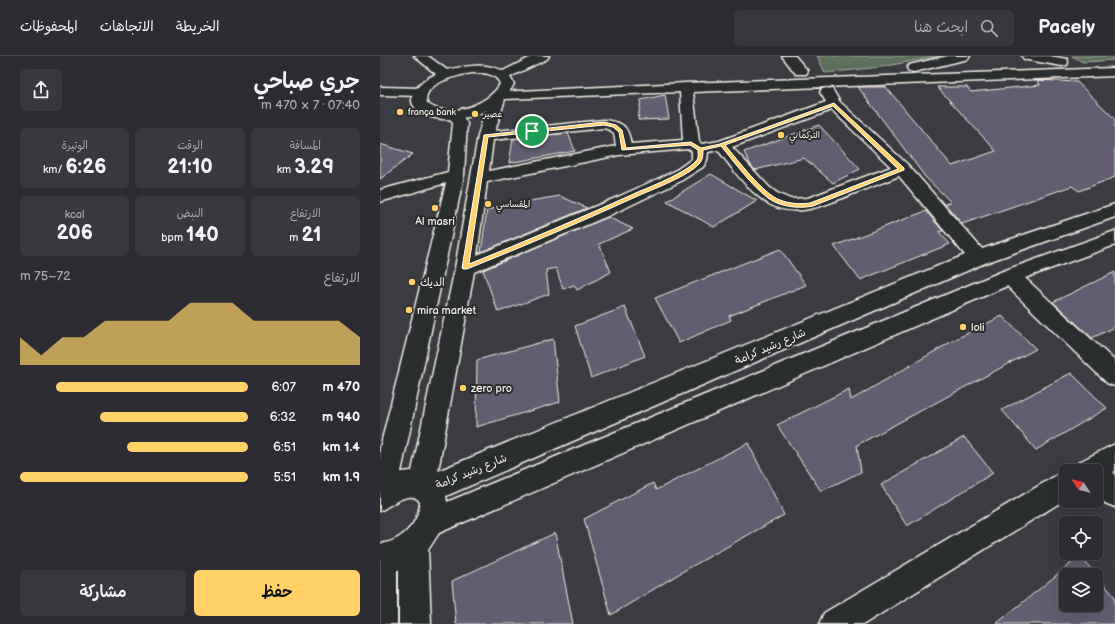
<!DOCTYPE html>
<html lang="ar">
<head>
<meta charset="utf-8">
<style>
	:root { --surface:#2c2c32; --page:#38383e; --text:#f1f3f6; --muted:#a6a7ac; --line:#48484d; --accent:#ffd166 }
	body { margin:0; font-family:"Balsamiq Sans","Playpen Sans Arabic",sans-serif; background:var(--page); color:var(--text); direction:rtl; height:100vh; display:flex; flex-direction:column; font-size:15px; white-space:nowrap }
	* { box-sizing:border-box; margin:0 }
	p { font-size:13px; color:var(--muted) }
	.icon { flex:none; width:22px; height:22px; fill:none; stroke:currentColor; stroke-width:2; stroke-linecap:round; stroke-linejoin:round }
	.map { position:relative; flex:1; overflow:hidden; direction:ltr }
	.drawer { display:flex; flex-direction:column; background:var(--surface); width:380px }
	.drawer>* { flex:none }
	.needle { width:26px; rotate:305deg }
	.fabs { position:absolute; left:679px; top:408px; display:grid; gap:8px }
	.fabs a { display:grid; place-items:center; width:44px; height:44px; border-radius:6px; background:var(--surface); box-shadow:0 4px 16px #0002,0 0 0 1px var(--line); font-size:20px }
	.pin { position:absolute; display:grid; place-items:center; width:34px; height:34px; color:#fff; margin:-17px; border:2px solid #fff; border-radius:50%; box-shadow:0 1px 4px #0007 }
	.round { display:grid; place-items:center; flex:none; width:42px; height:42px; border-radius:6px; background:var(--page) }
	.summary { display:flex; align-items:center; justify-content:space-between; height:68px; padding:0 20px }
	h1 { font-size:22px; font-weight:600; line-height:30px }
	.metrics { display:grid; grid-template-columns:repeat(3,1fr); gap:6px; height:68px; padding:4px 20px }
	.metrics div { display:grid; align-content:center; border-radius:6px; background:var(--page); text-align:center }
	.metrics b { font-size:20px; font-weight:600 }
	.metrics small { font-size:11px; font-weight:400 }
	.metrics p { font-size:11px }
	.chart { height:112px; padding:8px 20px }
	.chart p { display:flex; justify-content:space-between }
	.chart svg { width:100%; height:72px; margin-top:4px; fill:var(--accent); opacity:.7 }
	.cta { display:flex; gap:8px; margin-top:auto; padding:8px 20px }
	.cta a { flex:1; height:46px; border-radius:6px; background:var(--accent); color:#111; font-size:16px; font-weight:600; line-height:46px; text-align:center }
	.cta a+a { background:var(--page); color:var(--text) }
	ul { padding:0 20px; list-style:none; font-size:13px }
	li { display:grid; grid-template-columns:64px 48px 1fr; align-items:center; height:30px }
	li i { height:10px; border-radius:5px; background:var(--accent) }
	header { display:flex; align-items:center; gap:24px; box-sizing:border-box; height:56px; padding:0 20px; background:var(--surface); border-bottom:1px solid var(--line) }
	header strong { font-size:19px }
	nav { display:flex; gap:22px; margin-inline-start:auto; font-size:14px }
	.search { width:280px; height:36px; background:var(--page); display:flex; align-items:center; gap:10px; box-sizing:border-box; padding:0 14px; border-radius:6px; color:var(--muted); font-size:15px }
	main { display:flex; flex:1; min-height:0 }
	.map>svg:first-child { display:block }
	.green { fill:#5b705b; stroke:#a8b0a2 }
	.building { fill:#625d6f; stroke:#f4f1e8; fill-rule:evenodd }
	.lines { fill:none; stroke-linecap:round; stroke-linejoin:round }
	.minor-casing { stroke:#f4f1e8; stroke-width:3 }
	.highway-casing { stroke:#f4f1e8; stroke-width:3 }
	.minor { fill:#2a2d2e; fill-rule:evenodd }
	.highway { fill:#2a2d2e; fill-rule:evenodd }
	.route { fill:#ffd166; stroke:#fff; fill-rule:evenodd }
	.poi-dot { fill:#ffd166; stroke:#2a2d2e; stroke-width:1.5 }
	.labels { text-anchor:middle; stroke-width:4; stroke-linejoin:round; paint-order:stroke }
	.far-poi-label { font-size:9px; fill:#f4f1e8; stroke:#2a2d2e; text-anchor:start }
	.poi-label { font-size:11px; fill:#f4f1e8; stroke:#2a2d2e; text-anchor:start }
	.street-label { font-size:11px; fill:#f4f1e8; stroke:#2a2d2e }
</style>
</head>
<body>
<header>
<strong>Pacely</strong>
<div class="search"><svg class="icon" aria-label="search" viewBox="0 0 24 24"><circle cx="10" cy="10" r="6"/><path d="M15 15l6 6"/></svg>ابحث هنا</div>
<nav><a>الخريطة</a><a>الاتجاهات</a><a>المحفوظات</a></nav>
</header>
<main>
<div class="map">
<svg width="735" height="568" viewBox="0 0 735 568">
	<rect width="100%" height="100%" fill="#3b3b42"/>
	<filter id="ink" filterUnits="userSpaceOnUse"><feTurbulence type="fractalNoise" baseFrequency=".025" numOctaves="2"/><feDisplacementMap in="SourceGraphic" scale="8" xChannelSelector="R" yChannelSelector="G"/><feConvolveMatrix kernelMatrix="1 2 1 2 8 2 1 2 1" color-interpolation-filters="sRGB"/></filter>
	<g filter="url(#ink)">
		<g class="green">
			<path d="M437 0H560L501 11 445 17Z"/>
			<path d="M692 0H735V4L703 6Z"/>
		</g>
		<g class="building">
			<path d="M657 24 697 26 735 63V121L699 135 692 130 582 168 565 148 571 146 546 122 478 31H506L572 110 616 95 557 31H587L591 36 660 29Z"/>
			<path d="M285 39 289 63 258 64 261 44Z"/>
			<path d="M439 69 480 113 453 127 424 102 375 114 370 108 364 96Z"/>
			<path d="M188 77 195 95 129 107 133 83Z"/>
			<path d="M0 88 33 98 0 123Z"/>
			<path d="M331 118 377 145 334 171 287 145Z"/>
			<path d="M180 140 207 152 101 196 107 154 144 146Z"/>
			<path d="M546 155 563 175 559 176 570 188 480 224 454 190Z"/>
			<path d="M228 161 253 173 219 188 231 216 197 234 194 229 183 233 176 212 166 214 169 238 118 256 103 214Z"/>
			<path d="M400 193 426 229 349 260 351 264 299 287 275 242Z"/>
			<path d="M735 216V271L712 282 673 246Z"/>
			<path d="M245 251 265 300 211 322 195 270Z"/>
			<path d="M622 260 656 293 477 389 481 416 441 435 397 369 469 333 471 344 576 283Z"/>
			<path d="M173 283 180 346 96 371 97 304Z"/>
			<path d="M691 317 727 352 656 394 622 354Z"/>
			<path d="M584 381 613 417 527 470 501 429Z"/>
			<path d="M368 387 404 459 307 513 231 559 204 463 273 427 276 434Z"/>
			<path d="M175 477 193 568H76L72 525Z"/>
			<path d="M700 500 735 541V568H616ZM686 519H716V549H686Z"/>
		</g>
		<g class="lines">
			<defs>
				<g id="minor">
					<path d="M402 0H415L428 15 426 18H416Z"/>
					<path d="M568 0H590L588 3 534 16 529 15 527 12 529 9Z"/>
					<path d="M642 0H670L687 3 688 6 687 9 682 10 648 4 644 3Z"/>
					<path d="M735 12V20L313 36 319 86 322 88 339 85 446 46 440 36 442 33 447 32 452 33 460 46 528 109 602 193 735 148V161L605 207 66 440 67 446 623 215 735 175V189L645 222 735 305V330L727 327 627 230 59 477 48 494 51 568H19V514H17V568H0V488C21 486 39 468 40 446 31 432 10 450 0 455V392L66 127 0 146V134L68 116 73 67 67 58 69 55 74 54 79 55 87 67 84 119 21 416 32 415 75 212 98 80C102 64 107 49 116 36L306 27ZM300 36 303 84 251 88C247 68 243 67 224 64L115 75 125 43ZM452 54 511 111 428 142 410 143 397 137 389 131 352 91ZM224 72 230 74 234 77 236 90 109 115 113 84ZM308 93 312 95V103L295 115 238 141 97 199 107 126 239 99ZM338 94C352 112 365 131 383 144 412 165 442 150 470 139 487 133 503 126 519 120L585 199 58 415 94 216 228 160 299 126 323 111 327 104 328 96Z"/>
					<path d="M0 31 41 32 46 33 48 36 46 39 41 40 0 39Z"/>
					<path d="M735 388V415L733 416 735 418V451L725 447 716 436V415H695L699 406Z"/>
					<path d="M686 415V443L484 568H439L444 557 677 419Z"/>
				</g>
				<path id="highway" d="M34 0H48L67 14C86 10 105 6 123 15L153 0H169L167 3 130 21 134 28C130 35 126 42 119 47 99 62 62 70 40 56 20 43 42 24 56 18ZM92 17C103 17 115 16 120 28 109 49 66 64 47 47 41 27 79 19 92 17Z"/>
			</defs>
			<use href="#minor" class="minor-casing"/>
			<use href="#highway" class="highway-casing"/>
			<use href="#minor" class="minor"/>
			<use href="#highway" class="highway"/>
		</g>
	</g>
	<path class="route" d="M454 47 524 112V114L433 150C419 153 400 151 388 142 372 130 354 106 341 90L323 94C323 99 323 104 319 108 308 120 276 132 260 139 203 165 145 190 87 213H83L82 212 104 79 224 66 236 69 242 74 246 92 311 86 321 92 340 88ZM453 50 518 113 430 147C420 148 410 148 400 144 383 138 357 103 345 89ZM224 69 233 71 239 76 242 94 310 89 318 94C318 98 319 102 316 105 308 115 273 130 260 135 203 161 146 185 89 208L108 81Z"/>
	<g class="poi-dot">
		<circle cx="20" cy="56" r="4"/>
		<circle cx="95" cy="58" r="4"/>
		<circle cx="401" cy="79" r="4"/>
		<circle cx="108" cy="148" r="4"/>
		<circle cx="55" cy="152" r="4"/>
		<circle cx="32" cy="226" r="4"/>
		<circle cx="29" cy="254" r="4"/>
		<circle cx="583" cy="271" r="4"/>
		<circle cx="83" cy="332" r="4"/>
	</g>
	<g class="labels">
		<g class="far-poi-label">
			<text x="28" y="59">frança bank</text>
			<text x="103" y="61">عصير</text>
			<text x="409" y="82">التركماني</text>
			<text x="116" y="151">المقساسي</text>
		</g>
		<g class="poi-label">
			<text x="55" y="169" text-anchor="middle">Al masri</text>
			<text x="40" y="230">الديك</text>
			<text x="37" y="258">mira market</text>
			<text x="591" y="275">loli</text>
			<text x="91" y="336">zero pro</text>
		</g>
		<g class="street-label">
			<text transform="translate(390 290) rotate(-23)" y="4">شارع رشيد كرامة</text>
			<text transform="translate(91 415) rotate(-22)" y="4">شارع رشيد كرامة</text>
		</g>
	</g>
</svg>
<div class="fabs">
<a><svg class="needle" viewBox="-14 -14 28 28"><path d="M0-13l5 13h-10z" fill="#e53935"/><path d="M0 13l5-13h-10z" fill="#a6a7ac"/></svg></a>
<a><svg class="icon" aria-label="locate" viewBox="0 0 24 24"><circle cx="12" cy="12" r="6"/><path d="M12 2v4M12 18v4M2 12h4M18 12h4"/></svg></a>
<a><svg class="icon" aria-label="layers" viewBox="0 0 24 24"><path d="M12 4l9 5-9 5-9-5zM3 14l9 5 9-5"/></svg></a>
</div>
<div class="pin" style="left:152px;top:75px;background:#1e9e55"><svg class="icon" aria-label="arrive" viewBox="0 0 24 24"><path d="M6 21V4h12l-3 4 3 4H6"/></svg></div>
</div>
<section class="drawer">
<div class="summary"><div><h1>جري صباحي</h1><p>07:40 · 7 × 470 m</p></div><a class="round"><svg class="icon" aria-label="share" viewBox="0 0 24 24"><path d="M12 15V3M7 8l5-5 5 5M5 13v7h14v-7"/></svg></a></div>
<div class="metrics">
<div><p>المسافة</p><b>3.29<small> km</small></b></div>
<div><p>الوقت</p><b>21:10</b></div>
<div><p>الوتيرة</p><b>6:26<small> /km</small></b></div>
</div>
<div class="metrics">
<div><p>الارتفاع</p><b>21<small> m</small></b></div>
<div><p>النبض</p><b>140<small> bpm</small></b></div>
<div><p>kcal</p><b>206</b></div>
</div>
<div class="chart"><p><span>الارتفاع</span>72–75 m</p>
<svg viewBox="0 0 160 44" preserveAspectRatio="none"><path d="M0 44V27L10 38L20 27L30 27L40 17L50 17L60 17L70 17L80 6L90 6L100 6L110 17L120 17L130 17L140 17L150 17L160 27V44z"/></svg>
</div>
<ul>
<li><b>470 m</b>6:07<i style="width:84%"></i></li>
<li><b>940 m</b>6:32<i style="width:65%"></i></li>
<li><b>1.4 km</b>6:51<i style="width:53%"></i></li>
<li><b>1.9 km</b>5:51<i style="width:100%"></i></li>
</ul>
<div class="cta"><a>حفظ</a><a>مشاركة</a></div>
</section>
</main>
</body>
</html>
